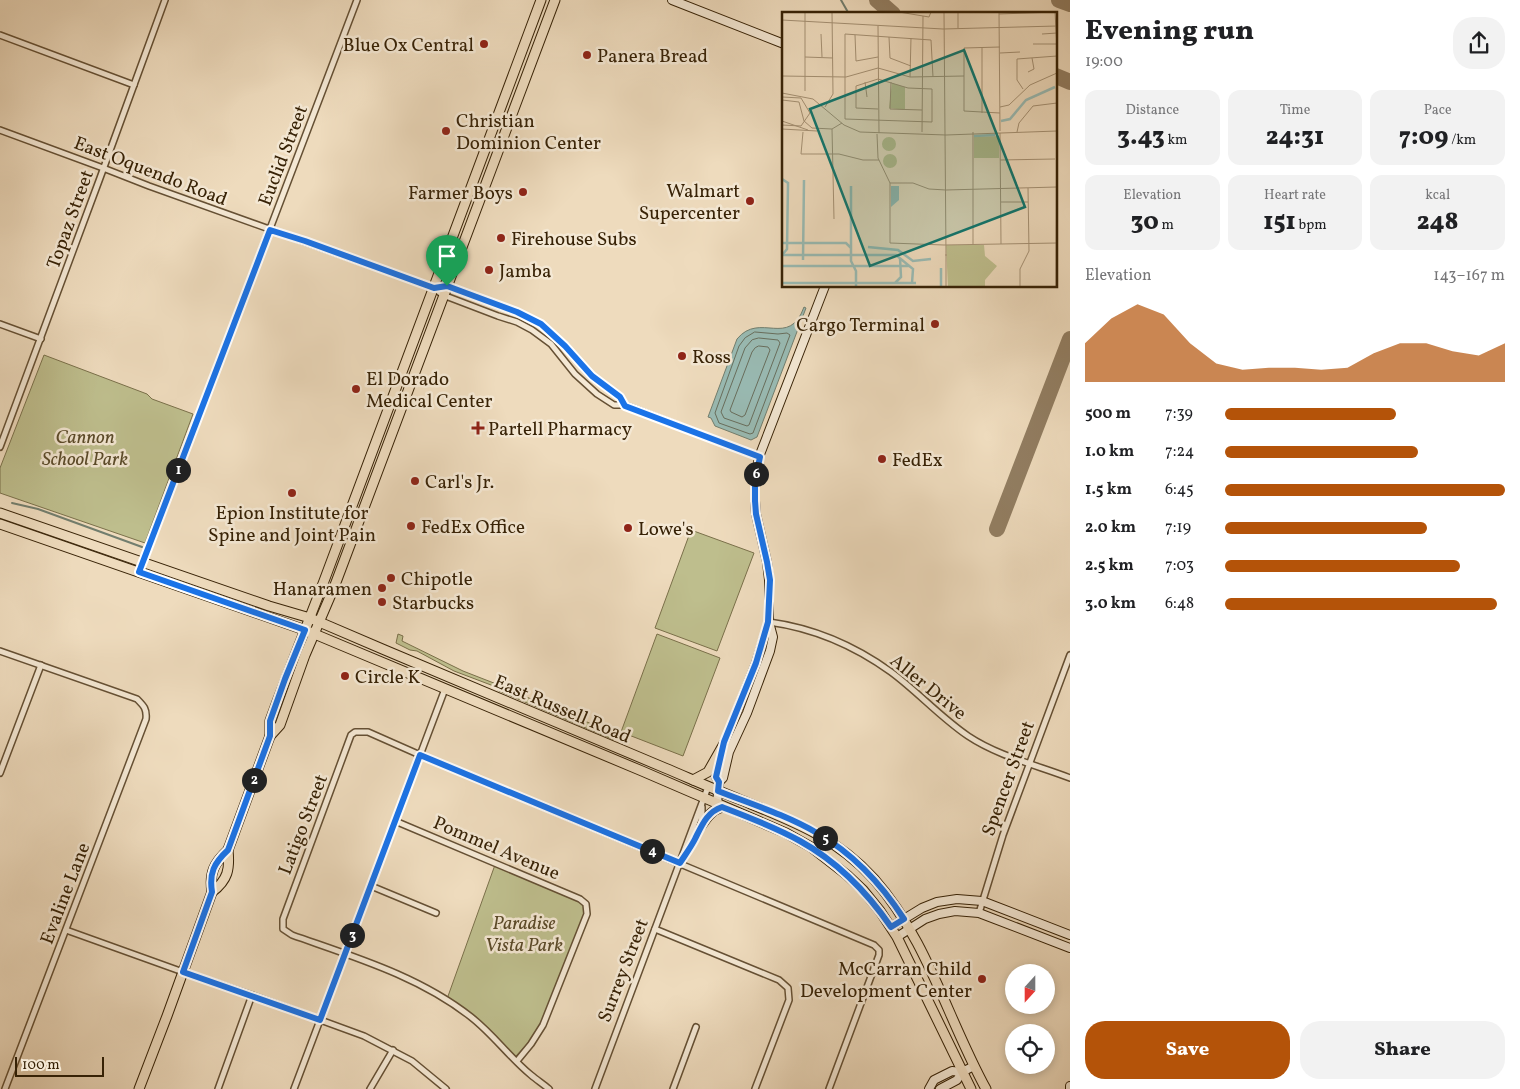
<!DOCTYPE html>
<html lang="en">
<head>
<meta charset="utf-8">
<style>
	:root { --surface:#fff; --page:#f2f2f2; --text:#202124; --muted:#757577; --accent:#b45309 }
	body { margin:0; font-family:Vollkorn,serif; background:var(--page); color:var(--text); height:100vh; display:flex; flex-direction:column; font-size:19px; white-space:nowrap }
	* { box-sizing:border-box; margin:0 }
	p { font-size:16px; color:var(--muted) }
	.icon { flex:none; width:28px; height:28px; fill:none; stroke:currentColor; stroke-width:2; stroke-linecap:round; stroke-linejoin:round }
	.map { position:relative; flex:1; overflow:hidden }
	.details { display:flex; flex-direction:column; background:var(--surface); width:450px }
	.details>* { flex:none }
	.needle { width:32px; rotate:201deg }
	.fabs { position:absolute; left:1005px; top:964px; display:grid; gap:10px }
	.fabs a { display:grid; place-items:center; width:50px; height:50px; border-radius:50%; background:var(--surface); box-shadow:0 2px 8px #0003; font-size:25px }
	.scale { position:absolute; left:15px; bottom:12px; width:89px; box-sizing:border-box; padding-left:5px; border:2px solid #372206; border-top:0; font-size:14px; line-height:18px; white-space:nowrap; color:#372206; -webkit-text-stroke:4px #f4e8d4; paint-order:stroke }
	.pin { position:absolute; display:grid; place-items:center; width:42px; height:42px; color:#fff; margin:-51px -21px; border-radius:50% 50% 50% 0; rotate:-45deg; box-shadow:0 0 5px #0007 }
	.pin .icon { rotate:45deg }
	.km { position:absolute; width:25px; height:25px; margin:-12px; border-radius:50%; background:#222; color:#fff; font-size:14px; line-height:25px; text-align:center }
	.round { display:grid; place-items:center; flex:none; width:52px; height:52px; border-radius:20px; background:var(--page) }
	.head { display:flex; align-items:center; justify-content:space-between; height:85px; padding:0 15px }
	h1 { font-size:28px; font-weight:800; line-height:38px }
	.metrics { display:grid; grid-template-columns:repeat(3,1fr); gap:8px; height:85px; padding:5px 15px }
	.metrics div { display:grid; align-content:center; border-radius:12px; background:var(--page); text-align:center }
	.metrics b { font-size:25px; font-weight:800 }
	.metrics small { font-size:14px; font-weight:400 }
	.metrics p { font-size:14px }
	.chart { height:140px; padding:10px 15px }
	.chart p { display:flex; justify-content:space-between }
	.chart svg { width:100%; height:90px; margin-top:5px; fill:var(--accent); opacity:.7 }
	.primary-button { display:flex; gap:10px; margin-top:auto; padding:10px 15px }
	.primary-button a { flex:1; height:58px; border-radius:20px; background:var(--accent); color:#fff; font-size:20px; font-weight:800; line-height:58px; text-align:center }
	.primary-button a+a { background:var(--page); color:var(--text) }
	ul { padding:0 15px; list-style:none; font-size:16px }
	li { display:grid; grid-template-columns:80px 60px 1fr; align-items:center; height:38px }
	li i { height:12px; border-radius:6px; background:var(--accent) }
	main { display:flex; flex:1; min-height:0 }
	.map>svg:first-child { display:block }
	.green { fill:#bebe8d; stroke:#7a704a }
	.water { fill:#99bbb4; stroke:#727e6e }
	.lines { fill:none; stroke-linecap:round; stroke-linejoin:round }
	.shore { stroke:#686e5d; stroke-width:1 }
	.stream { stroke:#727e6e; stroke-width:2 }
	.taxiway { stroke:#927e62; stroke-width:16 }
	.street-casing { stroke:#655034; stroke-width:8 }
	.secondary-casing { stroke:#372206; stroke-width:10 }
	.primary-casing { stroke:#372206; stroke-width:11 }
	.street { stroke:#f4e8d4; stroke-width:5 }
	.secondary { stroke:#f4e8d4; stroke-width:8 }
	.primary { stroke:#eedbbd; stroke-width:9 }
	.route-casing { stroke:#fff; stroke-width:10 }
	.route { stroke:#1a73e8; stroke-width:6 }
	.poi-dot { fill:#8f2418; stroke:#f4e8d4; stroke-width:2 }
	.labels { text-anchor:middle; stroke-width:5; stroke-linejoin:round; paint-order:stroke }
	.poi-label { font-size:19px; fill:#372206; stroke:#f4e8d4; text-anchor:start }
	.street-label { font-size:19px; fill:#372206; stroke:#f4e8d4 }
	.park-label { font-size:19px; font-style:italic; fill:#594928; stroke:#f4e8d4 }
	.inset-river { fill:none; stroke:#99bbb4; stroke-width:2.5 }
	.inset-road { fill:none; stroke:#a59174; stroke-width:1 }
	.view { fill:#0f766e; fill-opacity:0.15; stroke:#0f766e; stroke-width:2.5 }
	.inset-edge { fill:none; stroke:#372206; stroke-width:2.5 }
</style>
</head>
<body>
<main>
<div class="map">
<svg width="1070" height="1089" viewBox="0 0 1070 1089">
	<rect width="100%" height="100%" fill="#eedbbd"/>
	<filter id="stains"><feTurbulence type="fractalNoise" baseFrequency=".004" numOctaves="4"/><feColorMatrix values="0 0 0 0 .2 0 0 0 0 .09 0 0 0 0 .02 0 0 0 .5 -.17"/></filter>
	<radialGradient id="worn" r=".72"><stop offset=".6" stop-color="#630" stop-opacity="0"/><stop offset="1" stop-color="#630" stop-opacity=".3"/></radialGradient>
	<g class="green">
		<path d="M44 355 147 394 152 399 193 414 145 543 0 493V468Z"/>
		<path d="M691 530 754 553 717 651 655 628Z"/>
		<path d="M398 634 403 636 402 641 463 671 504 687 506 682 526 689 524 696 616 734 614 740 499 691 491 685 454 671 417 651 410 650 396 643Z"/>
		<path d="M657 634 720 658 683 756 621 732Z"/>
		<path d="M496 862 582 899 587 908 548 1009 532 1039 514 1058 447 999Z"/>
	</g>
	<path class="water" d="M804 307 806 308 757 437 751 440 715 426 711 418 708 417 737 339C760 311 789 349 804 307Z"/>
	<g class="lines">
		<g class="shore">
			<path d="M755 332 778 334 787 333 790 335 753 433 750 434 719 423 715 413 739 346 745 338Z"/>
			<path d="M759 338 778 340 780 343 749 425 747 426 724 418 721 412 745 348 752 340Z"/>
			<path d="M759 346 768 347 770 350 745 415 742 417 731 412 730 410 752 352 755 348Z"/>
		</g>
		<g class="stream">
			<path d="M841 0 849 14"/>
			<path d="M12 503 38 509 142 547"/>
		</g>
		<g class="taxiway">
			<path d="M877 0 893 14"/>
			<path d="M1059 0 1070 4"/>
			<path d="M1056 76 1070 82"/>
			<path d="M997 529 1070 339"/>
		</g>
		<defs>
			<g id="street">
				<path d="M0 35 134 85"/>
				<path d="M0 130 103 168 149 186 434 288 443 295 498 316 517 322 532 330 551 344 575 374 597 394 614 405H625L759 457"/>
				<path d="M434 288 447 286 517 312 541 324 565 346 591 376 620 397 625 405"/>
				<path d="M0 324 41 339"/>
				<path d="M0 447 100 178 165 0"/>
				<path d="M139 573 357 0"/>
				<path d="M769 622C813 628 855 646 891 672 918 692 940 717 968 736 998 756 1036 765 1070 778"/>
				<path d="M0 651 137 699C144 706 147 709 146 719L5 1089"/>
				<path d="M0 773 41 665"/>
				<path d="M395 821 580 899 586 904 587 914 543 1025 531 1044 517 1061"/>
				<path d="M685 856C694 840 703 826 702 807"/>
				<path d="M371 886 436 913"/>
				<path d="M979 913 1003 835 1070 655"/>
				<path d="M655 929 779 980 788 988 789 1000 755 1089"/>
				<path d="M66 930 183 972 252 995 364 1036 412 1061 446 1089"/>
				<path d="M218 1089 252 995"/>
				<path d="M294 1089 445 689"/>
				<path d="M370 1089 393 1050"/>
				<path d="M549 1089C543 1084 537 1080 531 1075 510 1058 493 1034 471 1017 419 976 354 957 292 935L283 929V919L351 735 355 732H368L420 755 874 945 879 950V955L829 1089"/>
				<path d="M595 1089 708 787"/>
				<path d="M673 1089 696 1027"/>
			</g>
			<g id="secondary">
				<path d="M672 0 784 44"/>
				<path d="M719 782 723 778 729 752 747 713 770 651 773 637 769 622"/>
				<path d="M717 804 719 782 716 777 725 742 756 663 769 622V580L767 562 756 514 755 501V481L759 457 825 286"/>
				<path d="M891 927 922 908 937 902 957 899 982 901 1070 935"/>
				<path d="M897 937 925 919 939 914 955 911 979 913 1070 948"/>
				<path d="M929 1089 934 1080 952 1071 962 1072"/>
				<path d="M940 1089 957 1080 962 1072 974 1066"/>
				<path d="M1070 1089V1086"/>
			</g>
			<g id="primary">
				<path d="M0 513 269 606 310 618C428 669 547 718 665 768 691 779 716 790 741 800 792 821 836 837 874 879 927 939 948 1020 986 1089"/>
				<path d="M0 524 305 630 642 771 786 833 811 847 847 875 863 890 880 911 897 937 971 1089"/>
				<path d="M270 736 280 725 305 655 335 585 555 0"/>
				<path d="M693 780 708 772 725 742"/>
				<path d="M701 826C707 817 712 810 722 807"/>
				<path d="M212 892C228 880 230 869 228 850L270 736V721L277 702 324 581 541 0"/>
				<path d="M139 1089 167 1016 212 892C209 873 214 863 228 850"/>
			</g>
		</defs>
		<use href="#street" class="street-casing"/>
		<use href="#secondary" class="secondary-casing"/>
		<use href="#primary" class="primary-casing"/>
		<use href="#street" class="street"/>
		<use href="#secondary" class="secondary"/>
		<use href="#primary" class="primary"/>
	</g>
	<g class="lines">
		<defs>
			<path id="route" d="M270 230 305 241 434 288 447 286 517 312 541 324 565 346 592 376 620 397 625 406 760 457 755 481V501L756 514 767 562 770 580 768 622 756 663 724 742 716 777 719 782 718 791C751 804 786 815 817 833 852 853 882 885 904 919L891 927C867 892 838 862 800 841 775 827 748 817 722 807 707 812 702 825 695 839 691 847 685 855 680 863L420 755 320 1020 183 972 212 892C209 873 214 863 228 850L270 736V721L285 679 305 630 139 572Z"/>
		</defs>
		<use href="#route" class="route-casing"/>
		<use href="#route" class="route"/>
	</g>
	<g class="poi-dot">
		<circle cx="484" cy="44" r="5"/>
		<circle cx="587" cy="55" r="5"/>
		<circle cx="446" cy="131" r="5"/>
		<circle cx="523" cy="192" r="5"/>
		<circle cx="750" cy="201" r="5"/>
		<circle cx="501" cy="238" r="5"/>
		<circle cx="489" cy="270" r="5"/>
		<circle cx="935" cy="324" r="5"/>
		<circle cx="682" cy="356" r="5"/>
		<circle cx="356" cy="389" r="5"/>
		<path d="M475.5 420.5h5v5h5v5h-5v5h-5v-5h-5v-5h5z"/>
		<circle cx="882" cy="459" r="5"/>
		<circle cx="415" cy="481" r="5"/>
		<circle cx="292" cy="493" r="5"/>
		<circle cx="411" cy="526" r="5"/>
		<circle cx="628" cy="528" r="5"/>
		<circle cx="391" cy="578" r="5"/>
		<circle cx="382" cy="588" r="5"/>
		<circle cx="382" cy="602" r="5"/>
		<circle cx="345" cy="676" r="5"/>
		<circle cx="982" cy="979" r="5"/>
	</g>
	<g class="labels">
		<g class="poi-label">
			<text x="474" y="51" text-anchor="end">Blue Ox Central</text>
			<text x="597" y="62">Panera Bread</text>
			<text x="456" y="127">Christian<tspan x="456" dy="22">Dominion Center</tspan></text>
			<text x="740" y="197" text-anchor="end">Walmart<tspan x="740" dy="22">Supercenter</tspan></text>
			<text x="513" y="199" text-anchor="end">Farmer Boys</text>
			<text x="511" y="245">Firehouse Subs</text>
			<text x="499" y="277">Jamba</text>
			<text x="925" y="331" text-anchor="end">Cargo Terminal</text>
			<text x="692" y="363">Ross</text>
			<text x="366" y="385">El Dorado<tspan x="366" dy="22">Medical Center</tspan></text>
			<text x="488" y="435">Partell Pharmacy</text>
			<text x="892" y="466">FedEx</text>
			<text x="425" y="488">Carl's Jr.</text>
			<text x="292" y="519" text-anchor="middle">Epion Institute for<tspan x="292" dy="22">Spine and Joint Pain</tspan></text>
			<text x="421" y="533">FedEx Office</text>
			<text x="638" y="535">Lowe's</text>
			<text x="401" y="585">Chipotle</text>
			<text x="372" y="595" text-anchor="end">Hanaramen</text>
			<text x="392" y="609">Starbucks</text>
			<text x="355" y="683">Circle K</text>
			<text x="972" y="975" text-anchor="end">McCarran Child<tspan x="972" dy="22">Development Center</tspan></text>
		</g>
		<g class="street-label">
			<text transform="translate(282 155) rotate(-69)" y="7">Euclid Street</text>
			<text transform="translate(151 170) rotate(21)" y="7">East Oquendo Road</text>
			<text transform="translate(69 219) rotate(-70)" y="7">Topaz Street</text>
			<text transform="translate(929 686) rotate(39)" y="7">Aller Drive</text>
			<text transform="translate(563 708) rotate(23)" y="7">East Russell Road</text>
			<text transform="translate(1007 778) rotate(-70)" y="7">Spencer Street</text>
			<text transform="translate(302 824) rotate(-69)" y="7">Latigo Street</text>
			<text transform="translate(497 847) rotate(23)" y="7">Pommel Avenue</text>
			<text transform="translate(64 893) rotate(-69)" y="7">Evaline Lane</text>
			<text transform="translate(622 970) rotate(-69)" y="7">Surrey Street</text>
		</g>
		<g class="park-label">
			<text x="85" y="443">Cannon<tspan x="85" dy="22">School Park</tspan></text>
			<text x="524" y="929">Paradise<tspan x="524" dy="22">Vista Park</tspan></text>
		</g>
	</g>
	<g transform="translate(782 12)">
		<rect width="275" height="275" fill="#eedbbd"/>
		<path d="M110 71 123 75V98L107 96ZM217 124V146H192V125ZM100 132a7 7 0 1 1 14 0a7 7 0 1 1-14 0ZM101 149a7 7 0 1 1 14 0a7 7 0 1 1-14 0ZM164 233H202L203 244 215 254 203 268V275H166Z" fill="#bebe8d"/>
		<path d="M109 174H117V188L109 195Z" fill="#99bbb4"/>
		<path class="inset-river" d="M219 109 228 107 244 88 273 75M192 124 213 123M0 167 6 171 5 237 1 242M69 174V249L74 259V275M0 231H64L69 236M86 235 116 238 131 249 149 247M0 243H114L131 257 130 271M21 248 22 168M0 254H128M159 256V275M0 271H134M113 271 119 265 118 246"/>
		<path class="inset-road" d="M23 0V79M117 0 147 5 149 0M162 0 164 244M176 0V16M217 0 218 119M217 2 273 0 275 35M0 8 161 17 275 14M96 14 97 121M39 22 40 45M260 22 275 21M73 23 74 49 96 45M107 25 108 46 129 54M251 32H274M200 35V101M218 35 182 36V99L218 101M218 41 238 40M23 45 51 46M246 60 252 57 250 46M0 64 64 65 96 56 128 65 182 64M128 65 129 26M83 70 85 85M109 70 108 97 140 98M241 77 235 68V47L275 44M0 81 31 87 62 113 78 120 164 123 275 119M0 85 19 86 28 101 19 114 0 113M0 88 17 90 22 109 30 116 50 117 60 111M43 95 51 82 50 0M218 95 227 93 248 73 275 61M96 97 74 96V74L96 67 126 76 150 77V110L63 107V22L149 28 151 65M0 109 26 118M0 117 35 119M50 117 52 207M21 120 19 142H57L81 148H97M140 120 141 4M191 120V233M235 120 237 111 251 94 275 91M218 121 219 232M95 122 96 146 108 171V231L162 233M218 148 273 147M108 171H131L147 177 164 178 275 175M219 190H246M162 233 275 231M164 275V242M238 275V257L247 239 246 176M274 275 275 52"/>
		<path class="view" d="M182 38 243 195 88 254 28 97Z"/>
		<rect width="275" height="275" class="inset-edge"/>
	</g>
	<rect width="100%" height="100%" filter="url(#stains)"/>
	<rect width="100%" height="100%" fill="url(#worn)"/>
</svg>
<div class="fabs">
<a><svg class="needle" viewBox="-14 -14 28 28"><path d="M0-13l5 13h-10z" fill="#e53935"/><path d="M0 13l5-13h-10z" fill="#757577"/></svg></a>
<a><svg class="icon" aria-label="locate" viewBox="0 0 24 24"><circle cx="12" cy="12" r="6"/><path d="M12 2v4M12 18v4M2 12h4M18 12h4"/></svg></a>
</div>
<div class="scale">100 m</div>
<div class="pin" style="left:447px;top:286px;background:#1e9e55"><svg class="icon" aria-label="arrive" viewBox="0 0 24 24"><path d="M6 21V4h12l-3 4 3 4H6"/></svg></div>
<b class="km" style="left:178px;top:470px">1</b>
<b class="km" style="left:254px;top:780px">2</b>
<b class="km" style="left:352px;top:935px">3</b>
<b class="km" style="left:652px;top:851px">4</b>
<b class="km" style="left:825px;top:838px">5</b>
<b class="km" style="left:756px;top:474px">6</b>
</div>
<section class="details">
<div class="head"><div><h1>Evening run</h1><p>19:00</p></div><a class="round"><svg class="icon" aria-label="share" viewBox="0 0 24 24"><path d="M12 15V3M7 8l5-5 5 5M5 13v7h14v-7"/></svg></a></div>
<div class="metrics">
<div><p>Distance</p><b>3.43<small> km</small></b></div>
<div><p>Time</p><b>24:31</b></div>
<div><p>Pace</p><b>7:09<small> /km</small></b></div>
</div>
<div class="metrics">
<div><p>Elevation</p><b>30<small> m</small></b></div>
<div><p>Heart rate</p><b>151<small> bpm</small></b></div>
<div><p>kcal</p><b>248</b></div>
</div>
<div class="chart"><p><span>Elevation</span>143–167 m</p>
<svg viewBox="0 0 160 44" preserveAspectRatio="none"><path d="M0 44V25L10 13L20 6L30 11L40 25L50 35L60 38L70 37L80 37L90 38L100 37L110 30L120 25L130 25L140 29L150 31L160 25V44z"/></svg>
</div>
<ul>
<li><b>500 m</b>7:39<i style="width:61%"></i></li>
<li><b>1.0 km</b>7:24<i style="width:69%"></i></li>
<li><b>1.5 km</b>6:45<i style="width:100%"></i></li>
<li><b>2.0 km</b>7:19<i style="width:72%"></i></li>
<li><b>2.5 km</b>7:03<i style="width:84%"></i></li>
<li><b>3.0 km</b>6:48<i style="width:97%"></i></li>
</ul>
<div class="primary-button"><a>Save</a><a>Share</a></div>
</section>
</main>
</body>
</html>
